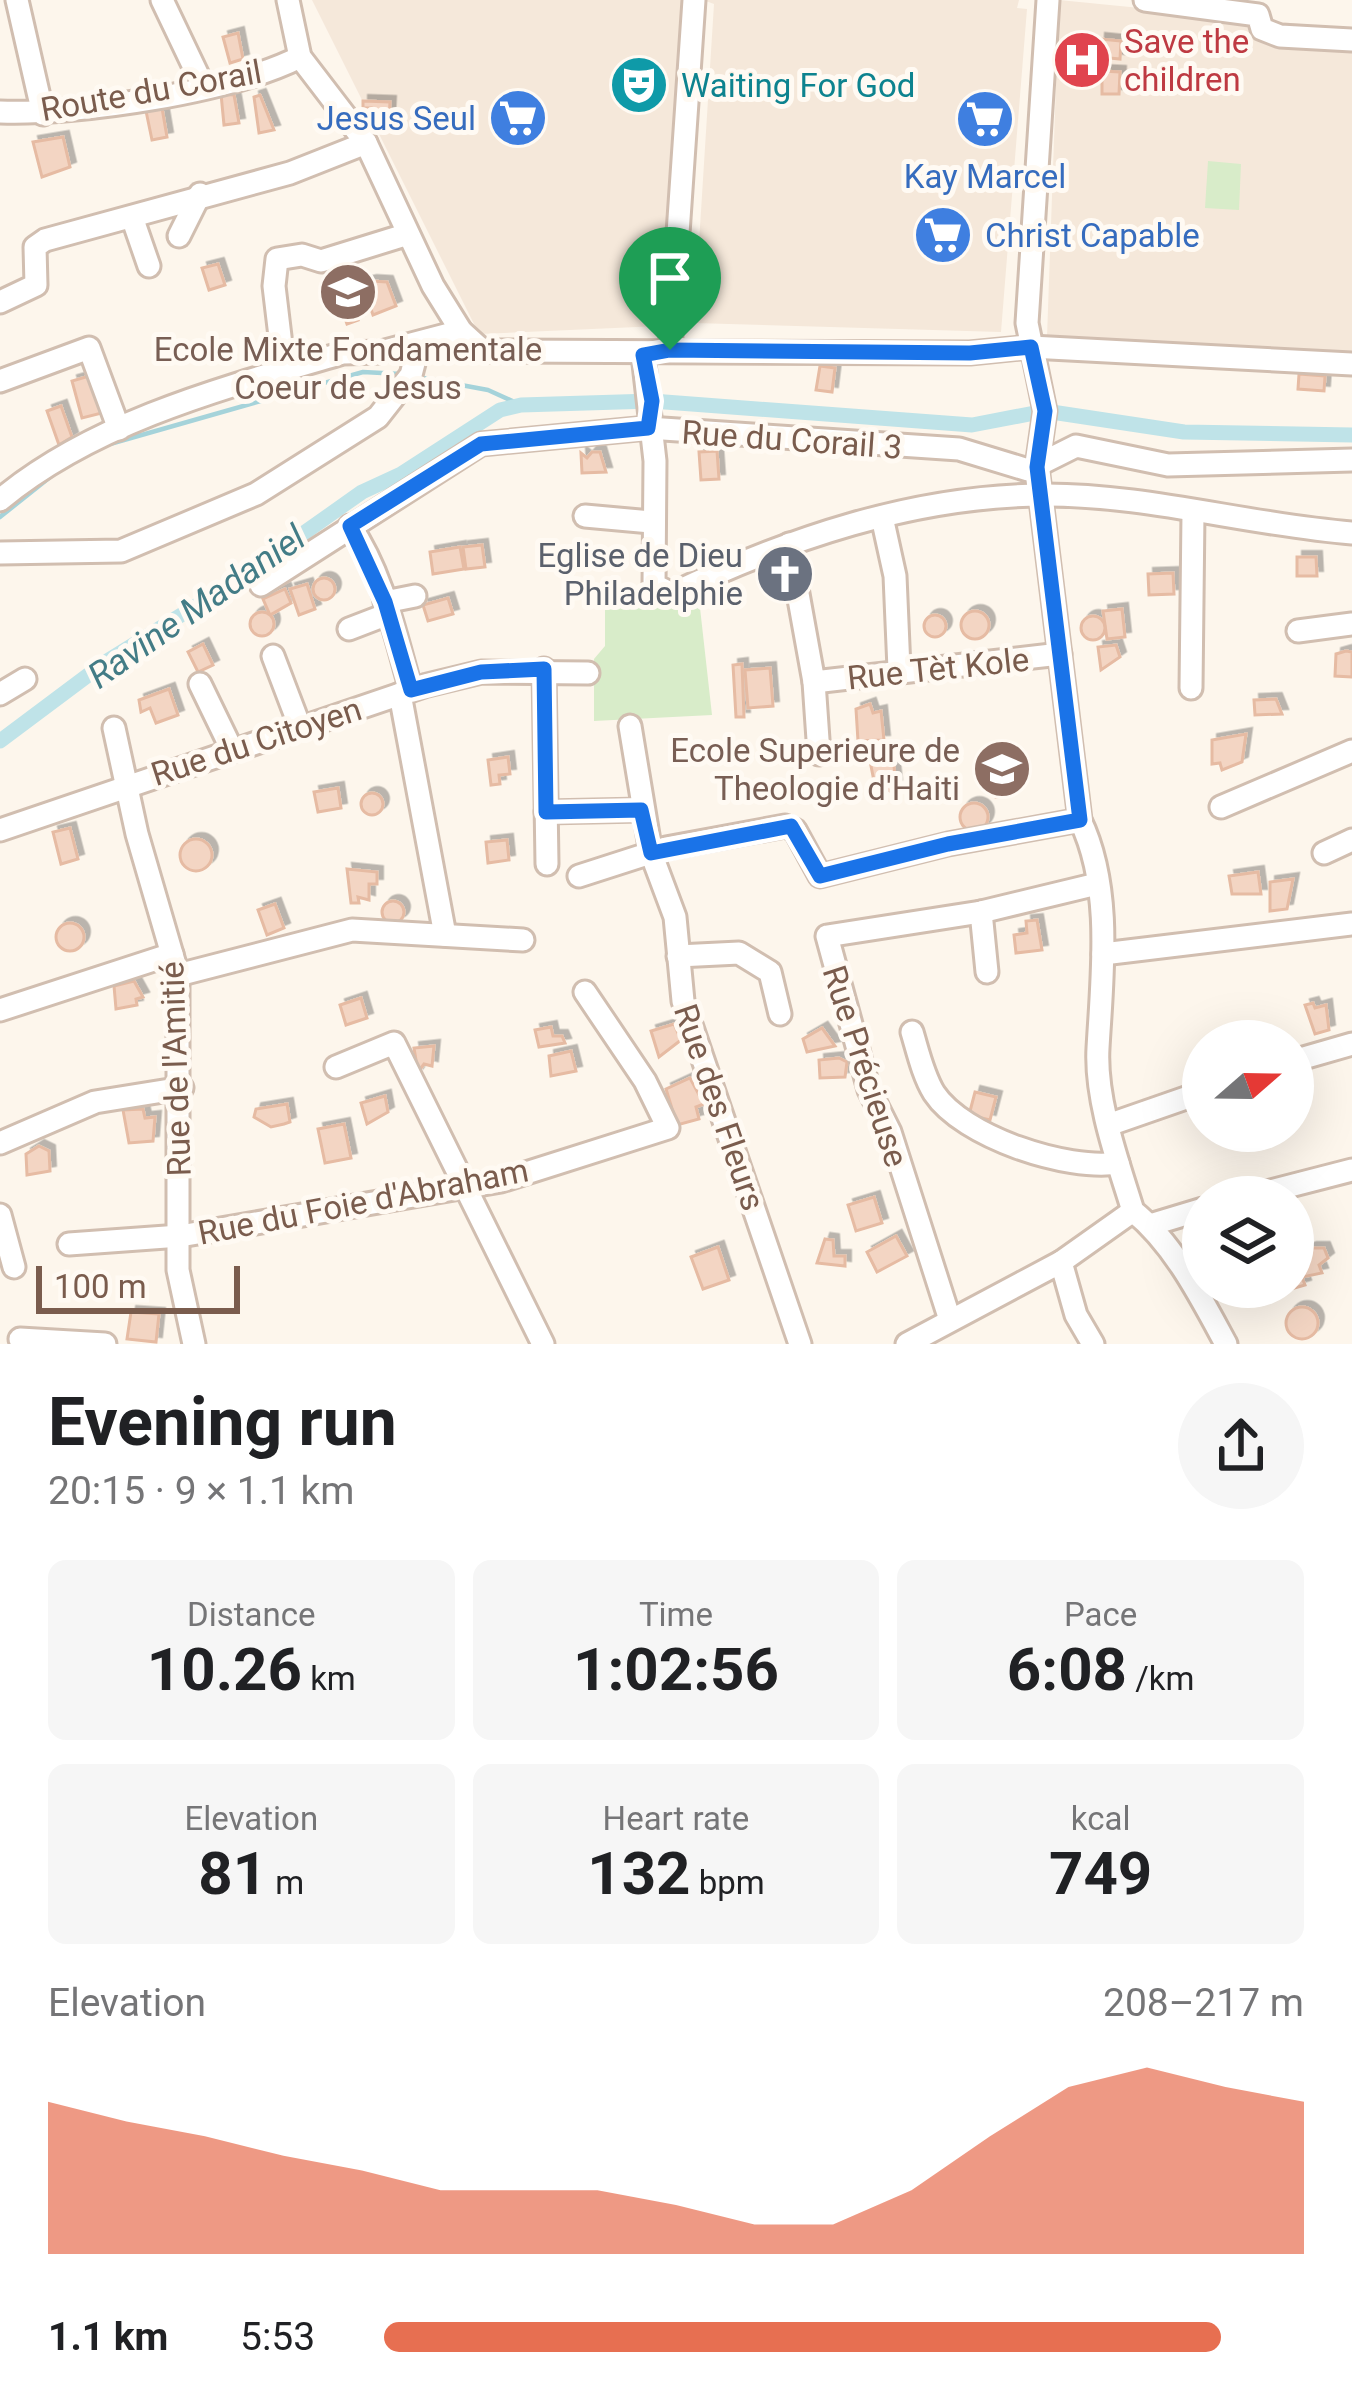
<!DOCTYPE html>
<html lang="en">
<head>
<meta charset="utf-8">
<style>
	:root { --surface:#fff; --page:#f6f6f6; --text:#202124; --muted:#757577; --accent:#e76f51 }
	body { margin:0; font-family:Roboto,sans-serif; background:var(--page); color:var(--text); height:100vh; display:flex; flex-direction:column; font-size:45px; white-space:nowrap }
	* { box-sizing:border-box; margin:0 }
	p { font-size:39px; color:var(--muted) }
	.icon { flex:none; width:66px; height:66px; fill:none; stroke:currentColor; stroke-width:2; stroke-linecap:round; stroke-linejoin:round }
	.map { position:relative; height:1344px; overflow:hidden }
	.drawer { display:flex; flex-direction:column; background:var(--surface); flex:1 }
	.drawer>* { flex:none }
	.needle { width:78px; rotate:70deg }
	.buttons { position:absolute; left:1182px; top:1020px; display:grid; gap:24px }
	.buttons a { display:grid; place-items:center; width:132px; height:132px; border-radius:50%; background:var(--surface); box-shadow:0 12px 48px #0002; font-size:60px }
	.scale { position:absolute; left:36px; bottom:30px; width:204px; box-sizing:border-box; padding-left:12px; border:6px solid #7a5c4d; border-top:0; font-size:33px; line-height:42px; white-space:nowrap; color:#7a5c4d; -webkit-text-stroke:9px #fffaf3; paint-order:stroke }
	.pin { position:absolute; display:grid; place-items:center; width:102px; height:102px; color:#fff; margin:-123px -51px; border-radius:50% 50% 50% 0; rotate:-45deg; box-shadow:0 0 12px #0007 }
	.pin .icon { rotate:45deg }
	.round { display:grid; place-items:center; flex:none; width:126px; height:126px; border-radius:63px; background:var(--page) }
	.overview { display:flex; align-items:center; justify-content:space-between; height:204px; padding:0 48px }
	h1 { font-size:66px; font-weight:700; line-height:90px }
	.metrics { display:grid; grid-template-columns:repeat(3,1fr); gap:18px; height:204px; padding:12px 48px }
	.metrics div { display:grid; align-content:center; border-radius:18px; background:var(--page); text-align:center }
	.metrics b { font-size:60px; font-weight:700 }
	.metrics small { font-size:33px; font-weight:400 }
	.metrics p { font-size:33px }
	.chart { height:336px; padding:24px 48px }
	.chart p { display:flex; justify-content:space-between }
	.chart svg { width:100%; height:216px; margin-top:12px; fill:var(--accent); opacity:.7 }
	ul { padding:0 48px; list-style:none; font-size:39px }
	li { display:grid; grid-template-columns:192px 144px 1fr; align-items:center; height:90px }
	li i { height:30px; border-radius:15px; background:var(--accent) }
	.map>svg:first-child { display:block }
	.residential { fill:#f5e8da }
	.green { fill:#d8ecc9 }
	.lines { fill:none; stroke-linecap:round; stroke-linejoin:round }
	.stream { stroke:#a5d3da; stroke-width:4.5 }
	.canal { stroke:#bfe3e8; stroke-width:15 }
	.building { fill:#f3d5c3; stroke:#e6bba3; stroke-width:3; filter:url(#shadow) }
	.minor-casing { stroke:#d1beb0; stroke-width:27 }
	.minor { stroke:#fff; stroke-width:21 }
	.route-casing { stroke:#fff; stroke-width:24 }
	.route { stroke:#1a73e8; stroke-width:15 }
	.labels { text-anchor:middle; stroke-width:10; stroke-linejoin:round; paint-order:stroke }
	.health-label { font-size:33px; fill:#be3a42; stroke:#fffaf3; text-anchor:start }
	.culture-label { font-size:33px; fill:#0d838f; stroke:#fffaf3; text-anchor:start }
	.street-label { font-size:33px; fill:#7a5c4d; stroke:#fffaf3 }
	.shop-label { font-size:33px; fill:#366cbe; stroke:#fffaf3; text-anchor:end }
	.education-label { font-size:33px; fill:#785e54; stroke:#fffaf3 }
	.worship-label { font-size:33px; fill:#5b616d; stroke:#fffaf3; text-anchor:end }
	.water-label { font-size:36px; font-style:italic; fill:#437c86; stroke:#fffaf3 }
</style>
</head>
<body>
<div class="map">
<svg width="1352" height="1344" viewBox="0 0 1352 1344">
	<defs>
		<filter id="shadow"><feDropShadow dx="5.5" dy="-5.5" stdDeviation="0" flood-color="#0004"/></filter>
	</defs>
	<rect width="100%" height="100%" fill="#fdf6ec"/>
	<g class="residential">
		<path d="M312 0H685L682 325 479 334Z"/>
		<path d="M703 0H1019L1017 8 1027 9 1001 332 694 323 714 4Z"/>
		<path d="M1059 0 1352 29V364L1047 337Z"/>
	</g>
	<g class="green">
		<path d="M1208 161 1241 164 1239 210 1205 208Z"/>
		<path d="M698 590 712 715 594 721V659L605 646V597Z"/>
	</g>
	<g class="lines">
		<g class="stream">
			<path d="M418 377 488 390 521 405"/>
			<path d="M110 444 363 372 401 374"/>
			<path d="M0 517 54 474"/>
		</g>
		<path class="canal" d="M0 741 107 661 236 581 362 492 401 474 500 410 521 405 652 401 972 425 1045 411 1184 432 1352 435"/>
	</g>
	<g class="building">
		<path d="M238 33 243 59 230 63 223 37Z"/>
		<path d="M1100 39 1121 41 1120 59 1099 57Z"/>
		<path d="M1102 71 1120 72 1119 94H1102Z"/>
		<path d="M221 94 234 95 239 123 224 125Z"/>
		<path d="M260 95 274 130 259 133 254 97Z"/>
		<path d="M363 101 390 102 389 122 370 121 371 108H363Z"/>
		<path d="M162 108 167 137 152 140 146 111Z"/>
		<path d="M63 137 70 167 42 177 33 142Z"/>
		<path d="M218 264 225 285 209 290 202 268Z"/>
		<path d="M371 281 387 282 396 306 373 315 362 283Z"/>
		<path d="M356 284 362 301 352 305 358 320 347 324 336 292Z"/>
		<path d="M820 366 835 368 832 392 816 390Z"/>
		<path d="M96 374 106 412 82 418 72 381Z"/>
		<path d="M1299 374 1325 376 1324 391 1298 389Z"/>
		<path d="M61 406 72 437 59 445 47 411Z"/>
		<path d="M717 451 719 479 701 480 699 452Z"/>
		<path d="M592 452H600L606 472 582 473 581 453 587 458Z"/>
		<path d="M482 545 485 567 466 569 463 547Z"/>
		<path d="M460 547 464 569 433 574 430 552Z"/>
		<path d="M1297 557H1316L1317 576H1297Z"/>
		<path d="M1173 573 1174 594 1149 595 1148 574Z"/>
		<circle cx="324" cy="589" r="11"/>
		<path d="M307 584 315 609 299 615 290 589Z"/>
		<path d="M285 589 291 603 270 615 263 599Z"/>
		<path d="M448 598 453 614 428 621 423 605Z"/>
		<path d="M1122 609 1125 637 1107 639 1103 611Z"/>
		<circle cx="975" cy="625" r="14"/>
		<circle cx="262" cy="624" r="12"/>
		<circle cx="935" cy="626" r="11"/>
		<circle cx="1093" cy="628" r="12"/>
		<path d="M203 644 213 665 198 672 188 652Z"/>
		<path d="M1116 645 1120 657 1101 670 1098 647Z"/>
		<path d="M1346 651 1352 652V677L1335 676 1336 654Z"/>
		<path d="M742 664 744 717H736L733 665Z"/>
		<path d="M770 668 773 706 748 708 745 670Z"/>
		<path d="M169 689 178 715 156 723 150 708 141 712 139 700Z"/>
		<path d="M1276 699 1282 714 1255 715 1254 700Z"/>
		<path d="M870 704 873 713 881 711 884 740 858 741 856 709Z"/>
		<path d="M1246 734 1242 762 1222 770 1220 763 1212 764V740Z"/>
		<path d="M1003 752 1013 794 996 797 986 754Z"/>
		<path d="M508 757 510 774 499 775 500 784 491 785 488 760Z"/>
		<path d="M893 757 896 785 890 791 874 781 870 761Z"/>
		<path d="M338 788 341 808 318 812 314 792Z"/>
		<circle cx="372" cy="804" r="11"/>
		<circle cx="974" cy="817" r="14"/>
		<path d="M70 828 78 859 61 864 53 832Z"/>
		<circle cx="196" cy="855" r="16"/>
		<path d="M507 840 509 860 488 863 486 842Z"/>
		<path d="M347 869 377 872V884H369V900L358 897 359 903H351Z"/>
		<path d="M1258 872 1261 894H1232L1229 876Z"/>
		<path d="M1293 879 1287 909 1270 911V882Z"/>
		<circle cx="393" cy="912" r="11"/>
		<path d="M275 904 284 928 267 935 258 910Z"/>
		<path d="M1037 920 1042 950 1016 953 1014 935 1027 933 1026 921Z"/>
		<circle cx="70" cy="937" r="14"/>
		<path d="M134 981 143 997 136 999 137 1005 116 1009 114 986Z"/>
		<path d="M361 998 367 1018 346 1025 340 1005Z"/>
		<path d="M1313 1003 1315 1008 1326 1005 1329 1030 1315 1034 1305 1005Z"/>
		<path d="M674 1024 681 1040 659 1057 651 1031Z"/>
		<path d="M551 1027 553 1036H562L565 1043 539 1047 535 1030Z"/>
		<path d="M822 1028 835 1046 807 1052 803 1039Z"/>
		<path d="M434 1046 432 1066 424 1064 418 1072 414 1048Z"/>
		<path d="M571 1051 576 1071 551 1076 549 1056Z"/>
		<path d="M839 1058 847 1062 845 1077 820 1078 819 1060Z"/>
		<path d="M690 1078 704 1104 696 1107 699 1119 677 1125 666 1089Z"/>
		<path d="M975 1092 996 1097 990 1120 969 1115Z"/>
		<path d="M385 1096 388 1112 367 1124 361 1103Z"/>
		<path d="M287 1104 290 1122 284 1124 271 1127 254 1117 256 1109Z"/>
		<path d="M143 1109 145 1118 155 1117 153 1141 129 1143 123 1110Z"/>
		<path d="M344 1124 351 1158 325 1163 318 1129Z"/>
		<path d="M39 1146 49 1151 50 1171 27 1175 26 1154Z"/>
		<path d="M874 1197 882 1223 856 1231 848 1205Z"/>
		<path d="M896 1236 907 1256 877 1272 867 1252Z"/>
		<path d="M825 1239 833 1240 834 1256H845V1266L817 1263Z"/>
		<path d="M718 1247 729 1280 703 1289 691 1257Z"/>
		<path d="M1311 1248H1324L1328 1258 1319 1265 1322 1273 1302 1277 1305 1285 1281 1292 1279 1287H1293V1255Z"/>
		<circle cx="1302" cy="1323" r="16"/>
		<path d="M131 1312 159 1314 156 1342 127 1339Z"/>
	</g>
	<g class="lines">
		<defs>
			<g id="minor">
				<path d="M17 0 43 114"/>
				<path d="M162 0 203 86"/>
				<path d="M288 0 300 57 366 143 433 286 461 331 483 351 970 353 1031 347 1352 364"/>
				<path d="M1048 0 1027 323 1045 411 1037 467 1080 820C1113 888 1102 976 1098 1048 1095 1100 1118 1162 1133 1211 1174 1244 1201 1298 1226 1344"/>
				<path d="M1145 0 1258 15 1262 29 1280 36 1352 40"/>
				<path d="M0 112C78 115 231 92 300 57"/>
				<path d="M132 217 149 266"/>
				<path d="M179 236 200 194"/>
				<path d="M0 302 36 285 35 247 45 240 290 173 366 143"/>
				<path d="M670 350 694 0"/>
				<path d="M643 355 655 461 654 585 672 594C787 539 913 496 1042 495 1145 494 1249 525 1352 533"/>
				<path d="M284 370 274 286 277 259 302 255 321 261 405 235"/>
				<path d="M0 381 89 348 119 429"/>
				<path d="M0 500C95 421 226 387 343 353L381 352 461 331"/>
				<path d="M585 516 651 522"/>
				<path d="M882 517 895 576 899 669"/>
				<path d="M350 526C383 574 395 635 411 690"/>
				<path d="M789 544 814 682 1060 654"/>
				<path d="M0 553 121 551 256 494 378 417 411 375 419 344"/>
				<path d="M261 585 481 444 648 428 959 449 1028 470 1076 446 1168 465 1352 460"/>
				<path d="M385 602 415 596"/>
				<path d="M349 629 388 614"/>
				<path d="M1298 631 1352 624"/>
				<path d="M273 656 300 727"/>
				<path d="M544 669 547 864"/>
				<path d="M814 682 819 754"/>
				<path d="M200 684 232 750"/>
				<path d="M1191 688 1193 513"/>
				<path d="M0 694 25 679"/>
				<path d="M400 694 445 935"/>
				<path d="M630 726 651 853 675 917 683 1001 800 1344"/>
				<path d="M114 728 137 834 178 975V1270L194 1344"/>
				<path d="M1221 807 1352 751"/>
				<path d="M546 812 641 810"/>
				<path d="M0 830 427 685 481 672 588 673"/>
				<path d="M1324 853 1352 840"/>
				<path d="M579 876 666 848 785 826 795 830 820 876 948 844 1080 820"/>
				<path d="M981 912 987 972"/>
				<path d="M1103 954 1352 924"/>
				<path d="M678 956 739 953 770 972 780 1014"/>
				<path d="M178 975 352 930 523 940"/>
				<path d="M0 1010 172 954"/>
				<path d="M912 1032C918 1052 923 1075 934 1093 963 1137 1067 1171 1118 1163"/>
				<path d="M1293 1061 1352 1044"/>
				<path d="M336 1067 394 1043 543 1344"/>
				<path d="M1111 1124 1203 1092"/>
				<path d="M0 1143 95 1102 182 1088"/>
				<path d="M1247 1197 1352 1170"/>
				<path d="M0 1215 14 1267"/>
				<path d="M1150 1225 1203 1209"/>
				<path d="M69 1244 180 1236 501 1181 668 1128 645 1081 585 992"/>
				<path d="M1061 1262 1133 1211"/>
				<path d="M950 1320 890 1132 869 1090 827 936 981 912 1097 884"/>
				<path d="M20 1339 105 1344"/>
				<path d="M907 1344 1061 1262 1076 1315 1093 1344"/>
			</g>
		</defs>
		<use href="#minor" class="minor-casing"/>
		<use href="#minor" class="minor"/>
	</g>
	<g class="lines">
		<defs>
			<path id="route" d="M1031 347 1045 411 1037 467 1080 820 948 844 820 876 791 826 651 853 641 810 546 812 544 669 481 672 411 690 385 602 350 526 481 444 648 428 652 401 643 355 670 350 970 353Z"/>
		</defs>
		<use href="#route" class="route-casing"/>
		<use href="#route" class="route"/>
	</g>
	<defs>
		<symbol id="hospital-disc" viewBox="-11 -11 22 22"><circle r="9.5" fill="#e0444e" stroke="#fffaf3"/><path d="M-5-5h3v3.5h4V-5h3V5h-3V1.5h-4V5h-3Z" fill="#fff"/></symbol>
		<symbol id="theatre-disc" viewBox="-11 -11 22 22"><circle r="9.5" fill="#0f9aa8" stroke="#fffaf3"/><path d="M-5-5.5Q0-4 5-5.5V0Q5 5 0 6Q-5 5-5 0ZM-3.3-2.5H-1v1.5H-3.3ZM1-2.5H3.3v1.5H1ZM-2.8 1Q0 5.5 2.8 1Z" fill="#fff"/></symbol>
		<symbol id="supermarket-disc" viewBox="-11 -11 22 22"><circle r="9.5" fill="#3f7fe0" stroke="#fffaf3"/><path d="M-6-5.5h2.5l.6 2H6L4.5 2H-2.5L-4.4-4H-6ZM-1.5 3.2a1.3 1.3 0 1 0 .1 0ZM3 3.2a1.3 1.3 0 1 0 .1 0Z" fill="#fff"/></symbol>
		<symbol id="school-disc" viewBox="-11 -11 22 22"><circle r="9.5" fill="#8d6e63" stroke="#fffaf3"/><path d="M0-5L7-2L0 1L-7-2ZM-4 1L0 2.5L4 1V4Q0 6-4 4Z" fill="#fff"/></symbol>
		<symbol id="church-disc" viewBox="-11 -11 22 22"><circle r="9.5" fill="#6b7280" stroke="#fffaf3"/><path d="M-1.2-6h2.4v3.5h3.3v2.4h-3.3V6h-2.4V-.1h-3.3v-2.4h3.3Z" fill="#fff"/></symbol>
		<symbol id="university-disc" viewBox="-11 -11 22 22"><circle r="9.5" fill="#8d6e63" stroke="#fffaf3"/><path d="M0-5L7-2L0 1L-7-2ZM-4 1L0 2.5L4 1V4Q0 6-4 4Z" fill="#fff"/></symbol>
	</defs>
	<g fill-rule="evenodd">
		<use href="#hospital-disc" x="1049" y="27" width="66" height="66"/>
		<use href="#theatre-disc" x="606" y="52" width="66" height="66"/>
		<use href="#supermarket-disc" x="485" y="85" width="66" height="66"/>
		<use href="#supermarket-disc" x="952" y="86" width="66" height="66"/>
		<use href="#supermarket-disc" x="910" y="202" width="66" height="66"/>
		<use href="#school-disc" x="315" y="259" width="66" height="66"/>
		<use href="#church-disc" x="752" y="541" width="66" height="66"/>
		<use href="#university-disc" x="969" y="736" width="66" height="66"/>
	</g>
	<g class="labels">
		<g class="health-label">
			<text x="1124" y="53">Save the<tspan x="1124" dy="38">children</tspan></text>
		</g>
		<g class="culture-label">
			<text x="681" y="97">Waiting For God</text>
		</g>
		<g class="street-label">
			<text transform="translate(151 90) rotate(-10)" y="12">Route du Corail</text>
			<text transform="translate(792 439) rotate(4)" y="12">Rue du Corail 3</text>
			<text transform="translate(938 668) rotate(-6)" y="12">Rue Tèt Kole</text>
			<text transform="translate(256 741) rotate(-18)" y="12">Rue du Citoyen</text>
			<text transform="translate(866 1066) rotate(72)" y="12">Rue Précieuse</text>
			<text transform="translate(175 1069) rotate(-92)" y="12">Rue de l'Amitié</text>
			<text transform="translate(720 1107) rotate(71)" y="12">Rue des Fleurs</text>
			<text transform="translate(363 1201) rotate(-11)" y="12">Rue du Foie d'Abraham</text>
		</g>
		<g class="shop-label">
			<text x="476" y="130">Jesus Seul</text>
			<text x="985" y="188" text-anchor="middle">Kay Marcel</text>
			<text x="985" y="247" text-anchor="start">Christ Capable</text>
		</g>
		<g class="education-label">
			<text x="348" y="361">Ecole Mixte Fondamentale<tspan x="348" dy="38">Coeur de Jesus</tspan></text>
			<text x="960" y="762" text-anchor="end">Ecole Superieure de<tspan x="960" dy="38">Theologie d'Haiti</tspan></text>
		</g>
		<g class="worship-label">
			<text x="743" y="567">Eglise de Dieu<tspan x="743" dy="38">Philadelphie</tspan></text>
		</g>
		<g class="water-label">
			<text transform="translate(196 606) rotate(-35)" y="13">Ravine Madaniel</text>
		</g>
	</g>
</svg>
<div class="buttons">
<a><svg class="needle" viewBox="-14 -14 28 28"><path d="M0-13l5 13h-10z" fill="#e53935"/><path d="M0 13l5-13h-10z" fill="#757577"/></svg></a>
<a><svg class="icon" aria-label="layers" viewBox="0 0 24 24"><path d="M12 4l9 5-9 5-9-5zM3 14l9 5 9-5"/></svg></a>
</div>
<div class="scale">100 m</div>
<div class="pin" style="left:670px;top:350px;background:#1e9e55"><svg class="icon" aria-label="arrive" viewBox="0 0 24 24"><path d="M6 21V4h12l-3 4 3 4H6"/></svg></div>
</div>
<section class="drawer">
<div class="overview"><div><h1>Evening run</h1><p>20:15 · 9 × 1.1 km</p></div><a class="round"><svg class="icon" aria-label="share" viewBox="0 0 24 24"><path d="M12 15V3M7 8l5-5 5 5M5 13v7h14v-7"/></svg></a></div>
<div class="metrics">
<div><p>Distance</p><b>10.26<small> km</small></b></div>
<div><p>Time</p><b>1:02:56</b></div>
<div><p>Pace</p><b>6:08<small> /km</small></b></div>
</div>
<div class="metrics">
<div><p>Elevation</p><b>81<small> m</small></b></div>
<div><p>Heart rate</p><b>132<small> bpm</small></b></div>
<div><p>kcal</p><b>749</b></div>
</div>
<div class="chart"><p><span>Elevation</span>208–217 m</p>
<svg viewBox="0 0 160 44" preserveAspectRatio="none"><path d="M0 44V13L10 17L20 20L30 24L40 27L50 31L60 31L70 31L80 34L90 38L100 38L110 31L120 20L130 10L140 6L150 10L160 13V44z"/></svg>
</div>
<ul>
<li><b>1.1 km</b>5:53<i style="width:91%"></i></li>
</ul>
</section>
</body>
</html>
